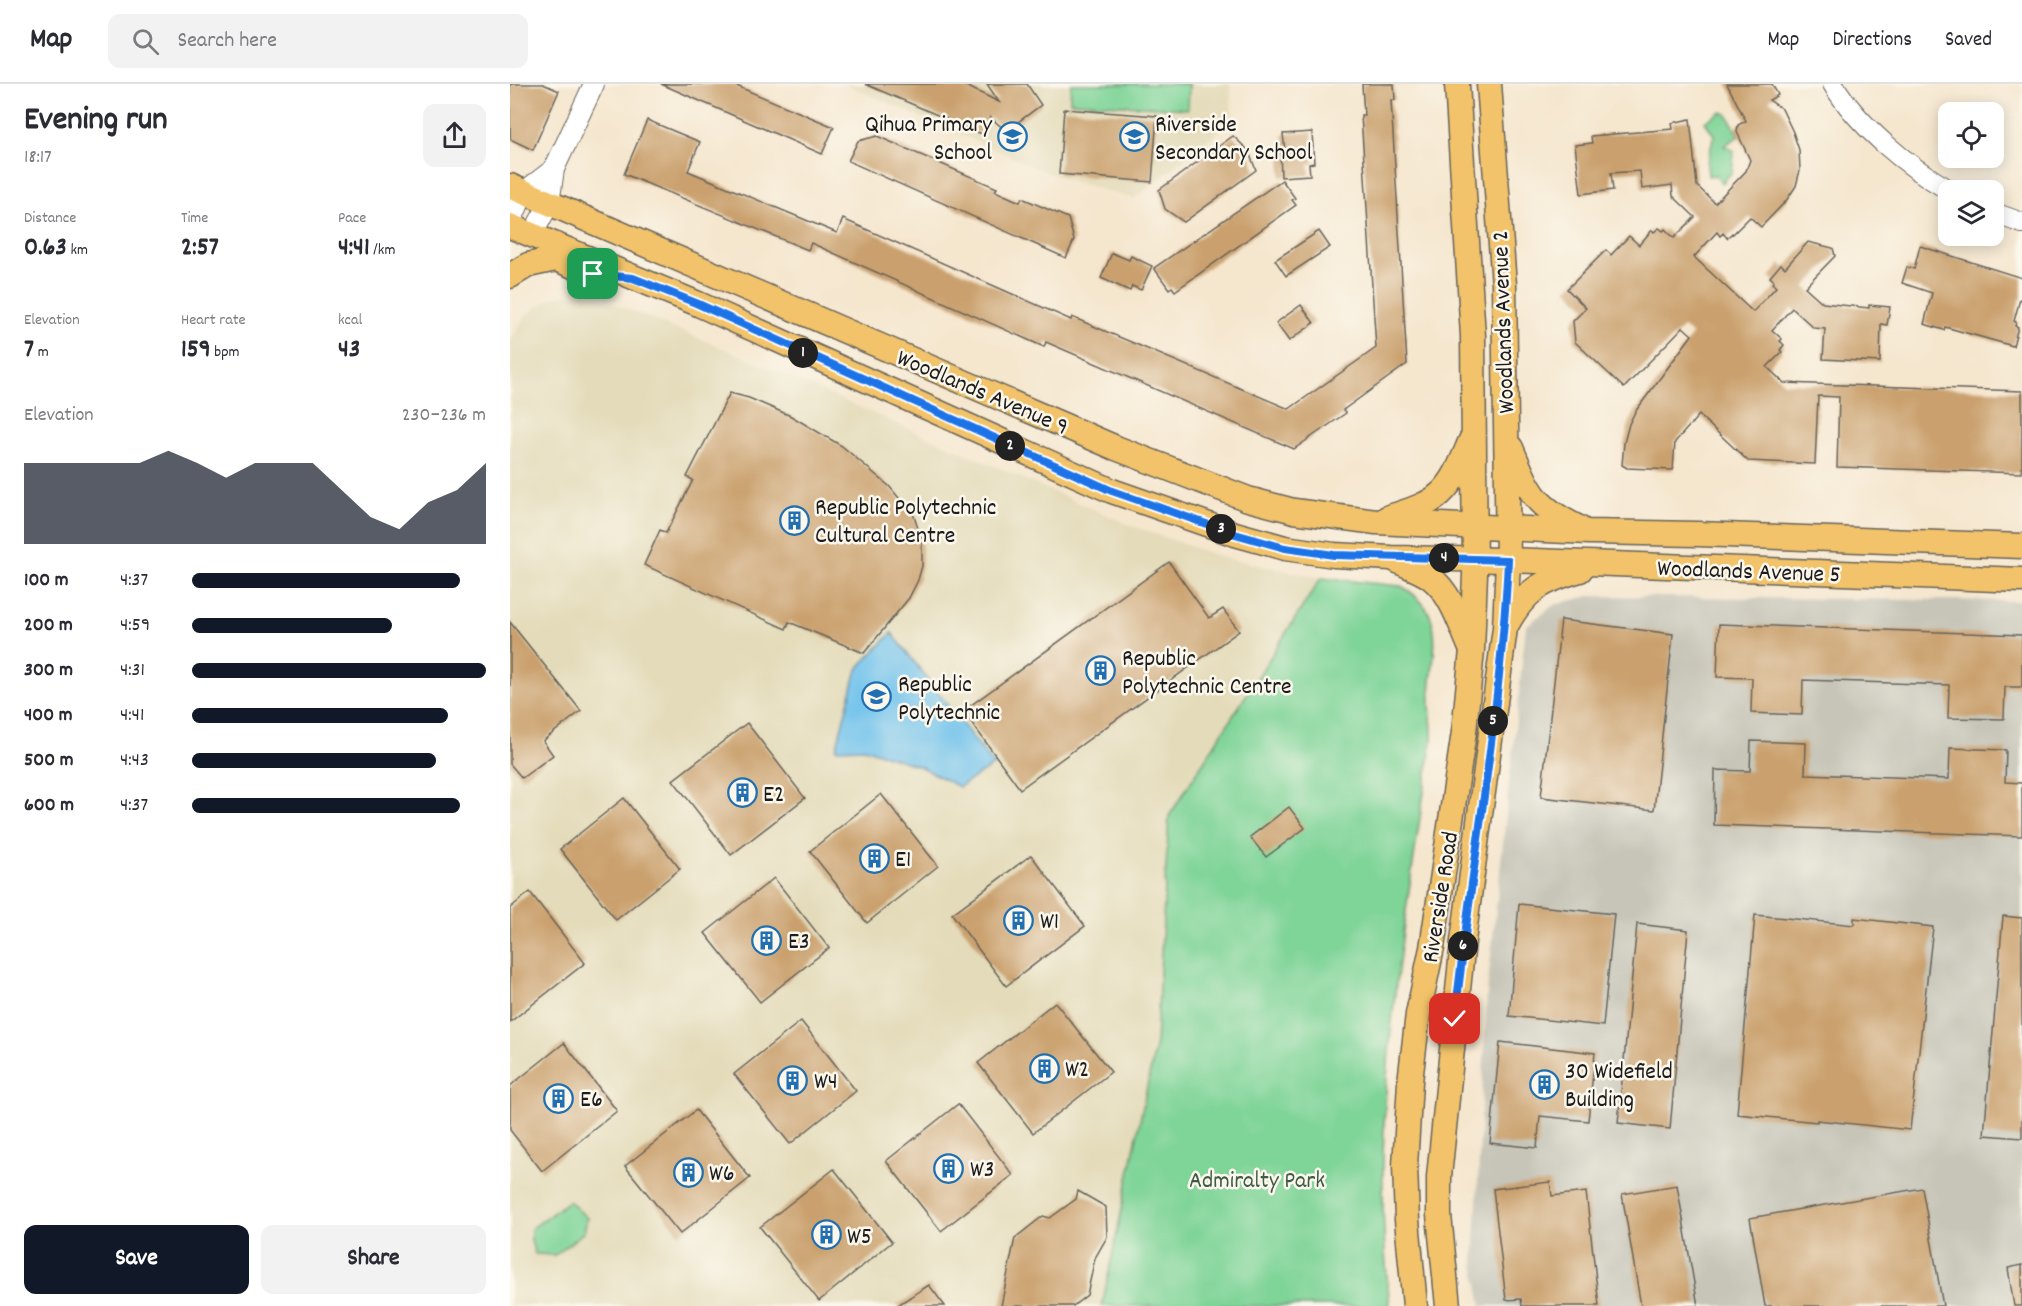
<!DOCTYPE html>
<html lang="en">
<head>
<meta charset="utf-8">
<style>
	:root { --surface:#fff; --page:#f2f2f3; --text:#2b2b33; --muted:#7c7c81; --line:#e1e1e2; --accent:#111827 }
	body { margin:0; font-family:Dekko,sans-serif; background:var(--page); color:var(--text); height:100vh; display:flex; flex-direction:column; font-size:22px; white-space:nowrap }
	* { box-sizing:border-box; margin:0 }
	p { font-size:20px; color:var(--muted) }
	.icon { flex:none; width:33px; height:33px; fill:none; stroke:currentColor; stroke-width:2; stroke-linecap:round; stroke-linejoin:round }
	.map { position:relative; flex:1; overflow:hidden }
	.side { display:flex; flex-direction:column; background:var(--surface); width:510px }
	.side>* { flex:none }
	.controls { position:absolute; left:1428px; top:18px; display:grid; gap:12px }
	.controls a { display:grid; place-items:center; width:66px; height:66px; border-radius:12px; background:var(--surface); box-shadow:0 3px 15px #0003; font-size:30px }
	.pin { position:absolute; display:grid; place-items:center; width:51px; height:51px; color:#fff; margin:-26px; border-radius:12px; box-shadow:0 3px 9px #0006 }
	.km { position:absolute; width:30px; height:30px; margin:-15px; border-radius:50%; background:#222; color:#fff; font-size:16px; line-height:30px; text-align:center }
	.round { display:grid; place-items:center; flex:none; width:63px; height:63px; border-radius:12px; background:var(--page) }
	.overview { display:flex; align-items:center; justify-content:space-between; height:102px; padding:0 24px }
	h1 { font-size:33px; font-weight:700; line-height:45px }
	.stats { display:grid; grid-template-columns:repeat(3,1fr); gap:9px; height:102px; padding:6px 24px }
	.stats div { display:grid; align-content:center }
	.stats b { font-size:26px; font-weight:700 }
	.stats small { font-size:16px; font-weight:400 }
	.stats p { font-size:16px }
	.chart { height:168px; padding:12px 24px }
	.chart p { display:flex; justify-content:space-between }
	.chart svg { width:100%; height:108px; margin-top:6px; fill:var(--accent); opacity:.7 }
	.action { display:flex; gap:12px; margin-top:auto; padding:12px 24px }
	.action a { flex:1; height:69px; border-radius:12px; background:var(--accent); color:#fff; font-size:24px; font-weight:700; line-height:69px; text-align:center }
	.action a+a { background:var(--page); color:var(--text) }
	ul { padding:0 24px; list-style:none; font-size:20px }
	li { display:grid; grid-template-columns:96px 72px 1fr; align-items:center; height:45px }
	li i { height:15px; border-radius:8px; background:var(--accent) }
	header { display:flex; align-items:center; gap:36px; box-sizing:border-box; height:84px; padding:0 30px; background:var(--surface); border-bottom:2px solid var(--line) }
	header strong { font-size:28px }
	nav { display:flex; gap:33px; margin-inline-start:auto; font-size:21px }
	.search { width:420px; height:54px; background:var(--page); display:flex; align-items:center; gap:15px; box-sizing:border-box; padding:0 21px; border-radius:12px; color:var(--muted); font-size:22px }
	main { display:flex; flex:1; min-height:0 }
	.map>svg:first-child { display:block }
	.built { fill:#e4dbba }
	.industrial { fill:#c6c5b8 }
	.green { fill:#7fd498; stroke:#4e785a; stroke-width:1.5 }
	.water { fill:#71c2ec; stroke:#466f84; stroke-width:1.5 }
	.building { fill:#caa16e }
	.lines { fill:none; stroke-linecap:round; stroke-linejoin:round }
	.minor-casing { stroke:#68635a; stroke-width:22 }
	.major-casing { stroke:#68635a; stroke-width:27 }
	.minor { stroke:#fff; stroke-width:20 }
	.major { stroke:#f2c36a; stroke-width:24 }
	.route-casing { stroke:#fff; stroke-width:12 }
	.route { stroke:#1a73e8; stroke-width:8 }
	.labels { text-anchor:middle; stroke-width:5; stroke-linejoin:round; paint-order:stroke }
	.poi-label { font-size:24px; fill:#1c1c1c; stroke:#fbf7ec; text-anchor:start }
	.street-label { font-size:24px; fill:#1c1c1c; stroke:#fbf7ec }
	.park-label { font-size:24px; fill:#3f5c47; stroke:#fbf7ec }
</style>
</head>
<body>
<header>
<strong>Map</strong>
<div class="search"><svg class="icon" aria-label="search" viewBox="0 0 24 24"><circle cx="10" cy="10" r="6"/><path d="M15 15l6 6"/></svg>Search here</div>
<nav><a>Map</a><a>Directions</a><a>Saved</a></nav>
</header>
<main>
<section class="side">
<div class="overview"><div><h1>Evening run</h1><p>18:17</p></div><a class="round"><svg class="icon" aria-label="share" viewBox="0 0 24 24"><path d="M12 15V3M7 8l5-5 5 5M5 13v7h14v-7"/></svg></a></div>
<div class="stats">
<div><p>Distance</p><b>0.63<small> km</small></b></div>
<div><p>Time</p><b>2:57</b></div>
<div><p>Pace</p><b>4:41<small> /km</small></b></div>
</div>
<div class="stats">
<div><p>Elevation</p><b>7<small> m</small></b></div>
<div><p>Heart rate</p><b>159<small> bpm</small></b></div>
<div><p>kcal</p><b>43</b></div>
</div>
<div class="chart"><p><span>Elevation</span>230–236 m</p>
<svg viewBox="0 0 160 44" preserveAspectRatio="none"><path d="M0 44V11L10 11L20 11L30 11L40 11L50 6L60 11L70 17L80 11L90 11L100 11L110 22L120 33L130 38L140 27L150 22L160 11V44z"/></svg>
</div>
<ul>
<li><b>100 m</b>4:37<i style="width:91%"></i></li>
<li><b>200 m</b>4:59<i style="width:68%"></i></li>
<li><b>300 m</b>4:31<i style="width:100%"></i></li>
<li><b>400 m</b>4:41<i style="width:87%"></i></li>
<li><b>500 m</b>4:43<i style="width:83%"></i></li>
<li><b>600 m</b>4:37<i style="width:91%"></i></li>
</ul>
<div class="action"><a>Save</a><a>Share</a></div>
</section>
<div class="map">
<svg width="1512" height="1222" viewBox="0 0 1512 1222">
	<rect width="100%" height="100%" fill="#fbf7ec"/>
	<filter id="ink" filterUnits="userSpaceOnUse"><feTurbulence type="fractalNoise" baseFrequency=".0167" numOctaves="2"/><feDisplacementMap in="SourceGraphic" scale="12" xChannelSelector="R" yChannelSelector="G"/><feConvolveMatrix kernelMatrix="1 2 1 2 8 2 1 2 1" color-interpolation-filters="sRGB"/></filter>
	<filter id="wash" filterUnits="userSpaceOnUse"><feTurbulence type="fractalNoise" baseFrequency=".008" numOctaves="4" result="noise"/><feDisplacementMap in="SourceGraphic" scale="24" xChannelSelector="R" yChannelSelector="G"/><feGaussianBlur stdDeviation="1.35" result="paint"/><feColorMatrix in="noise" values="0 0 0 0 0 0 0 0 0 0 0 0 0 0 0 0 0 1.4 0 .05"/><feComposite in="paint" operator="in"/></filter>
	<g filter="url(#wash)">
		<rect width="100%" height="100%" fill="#f5e6ce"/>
		<g class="built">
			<path d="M335 0H720L723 36 624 115 546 92Z"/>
			<path d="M68 209 85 212 220 267 622 442 714 474 811 494 659 732 646 959 592 1222H0V257L16 231 27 223 44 213Z"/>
		</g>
		<path class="industrial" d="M1079 512 1512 517V1222H972L964 1180 977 909 1016 542 1044 521Z"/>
		<g class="green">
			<path d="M561 0H679L678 25 560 18Z"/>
			<path d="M1210 28 1217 30 1229 52 1214 62 1224 67 1222 88 1212 99 1205 91 1198 92 1197 79 1204 51 1195 38Z"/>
			<path d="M811 494 891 502C938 528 923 565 920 609 919 625 923 640 922 656 894 843 857 1032 880 1222H592L646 959 659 732Z"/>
			<path d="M59 1117 77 1134 74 1148 45 1171 25 1170 21 1157V1145Z"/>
		</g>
		<path class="water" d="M382 549 484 681 449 703 411 683 354 664 326 665 346 589 351 581Z"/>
		<g id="blocks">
			<g class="building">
				<path d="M0 0H33L49 7 23 66 0 55Z"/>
				<path d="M151 0H222L324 43 312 70Z"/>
				<path d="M355 0H452L489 18 477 0H517L531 21 496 47 480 33 474 51Z"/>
				<path d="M852 0H884L885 16H881L897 280 833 326 836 329 784 365 536 258 534 263 301 159 298 166 114 90 137 36 190 58 178 87 327 149 333 135 561 236 562 233 779 325 866 264 851 31H854Z"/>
				<path d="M1217 0H1262L1268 11 1259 16 1272 25 1283 48 1289 66 1290 86 1286 102 1276 117 1251 143 1240 133 1223 150 1222 149 1217 154 1213 149 1210 152 1207 148 1184 173 1243 228 1266 203 1262 199 1264 197 1260 193 1271 180 1275 184 1298 158 1323 164 1325 172 1295 203 1313 219 1359 224V221L1380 223 1377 241 1371 240 1370 278 1313 275 1315 245 1304 244 1282 224 1262 246 1272 255 1270 257 1274 261 1270 266 1272 268 1257 283 1274 299 1512 307V389L1327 383 1329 313 1308 312 1305 380 1238 377 1189 331 1165 358 1163 386 1117 384 1112 381 1114 359 1119 340 1125 328 1182 251 1173 243 1114 304 1065 258 1063 237 1076 224 1057 205 1096 166 1101 171 1119 152 1129 161 1142 146 1144 148 1149 144 1153 147 1155 145 1164 154 1185 133 1163 112 1162 101 1132 105 1130 87 1101 89 1103 106 1071 110 1065 61 1082 59 1081 52 1163 45 1162 39 1180 35 1187 102 1205 119 1236 87 1240 76 1227 48 1228 41 1236 37Z"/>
				<path d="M554 25 647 32 642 98 549 90Z"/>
				<path d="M802 48 804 79 799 80 800 91 771 93 770 67H775L773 50Z"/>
				<path d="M367 52 487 104 485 107 510 118 512 114 558 134 564 156 556 174 338 77 348 57Z"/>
				<path d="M723 52 738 66 746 86 674 138 655 125 649 106Z"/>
				<path d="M772 96 785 114 782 116 786 121 665 207 662 203 659 205 644 184Z"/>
				<path d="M809 147 820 163 776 192 765 176Z"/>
				<path d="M1410 162 1512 194V216L1510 215 1504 237 1506 238 1505 242 1508 243 1503 262 1435 243 1434 246 1414 240 1422 209 1392 199 1397 183 1404 185Z"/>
				<path d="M602 169 619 176 621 172 642 182 631 206 622 202 620 207 591 194Z"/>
				<path d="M791 221 804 239 779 257 766 239Z"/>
				<path d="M220 309 239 314 281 332 332 362 379 402 404 432 412 457V482L408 496 399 514 354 569 279 538 276 545 134 481 150 446 156 449 183 396 177 393Z"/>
				<path d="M659 478 699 534 713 525 729 547 510 705 453 627Z"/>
				<path d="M1051 536 1163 550 1144 726 1031 713Z"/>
				<path d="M0 538 71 627 33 657 43 671 12 694 0 680Z"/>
				<path d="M1209 540 1512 551V603H1495L1494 635 1438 634 1439 601 1293 596 1292 631 1241 629 1242 594 1207 593Z"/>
				<path d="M237 639 295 714 221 771 163 696Z"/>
				<path d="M1241 657 1296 659 1295 690 1439 695 1440 664 1496 666 1495 698 1512 699V752L1204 741 1205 686 1240 687Z"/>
				<path d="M371 710 428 782 357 839 300 767Z"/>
				<path d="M114 714 170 785 106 836 50 765Z"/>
				<path d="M779 723 795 744 756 773 740 753Z"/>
				<path d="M521 771 575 842 496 902 442 830Z"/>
				<path d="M264 794 319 864 250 918 195 849Z"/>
				<path d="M20 808 75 879 0 938V824Z"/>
				<path d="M1009 820 1104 830 1093 942 999 932Z"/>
				<path d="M1245 831 1344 841V834L1423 843 1400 1046 1307 1036V1038L1227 1030Z"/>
				<path d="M1493 832 1512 834V1054L1474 1051Z"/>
				<path d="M1127 840 1178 846 1160 1045 1108 1039Z"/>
				<path d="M545 918 601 988 523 1049 468 979Z"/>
				<path d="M291 937 346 1007 280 1060 224 990Z"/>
				<path d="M990 958 1085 969 1078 1037 1030 1032 1027 1064 980 1059Z"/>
				<path d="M54 959 107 1027 32 1087 0 1046V1002Z"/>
				<path d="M448 1020 503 1091 431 1147 376 1077Z"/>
				<path d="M186 1026 240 1094 170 1150 115 1082Z"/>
				<path d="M324 1085 382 1158 309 1217 250 1143Z"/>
				<path d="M1040 1098 1042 1112 1076 1108 1089 1222H1012L1011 1215 996 1216 983 1105Z"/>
				<path d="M1167 1101 1188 1222H1131L1112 1110Z"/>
				<path d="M1412 1104 1433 1222H1255L1240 1134Z"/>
				<path d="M568 1107 596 1123 597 1153 585 1174 577 1211 563 1222H491L505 1154 533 1132 540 1134 566 1115Z"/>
				<path d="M1512 1181V1222H1504L1498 1184Z"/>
				<path d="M419 1201 435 1222H386Z"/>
			</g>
		</g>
	</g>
	<g filter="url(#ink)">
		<use href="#blocks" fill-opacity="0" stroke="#68635a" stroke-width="1.5"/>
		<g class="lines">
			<defs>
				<g id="minor">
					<path d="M1323 0C1348 42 1397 82 1439 106"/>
					<path d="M1484 129 1512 139"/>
					<path d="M0 140 14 108 44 85"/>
					<path d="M22 151 39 120 44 85 84 0"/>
				</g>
				<g id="major">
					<path d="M0 102 606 364 738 415 784 427 866 438 1079 448 1188 450 1512 462"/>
					<path d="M0 142 186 219 602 407 725 450 775 464 824 471 881 474 998 476 1512 496"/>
					<path d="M0 192 18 181 46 175 68 184"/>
					<path d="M1001 364C1020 409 1024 422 1069 444"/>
					<path d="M877 434C894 428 916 423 930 410 946 396 953 374 961 356"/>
					<path d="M886 476C897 482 910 486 920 493 941 509 950 539 960 562"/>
					<path d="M996 542C1015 506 1032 497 1070 486"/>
					<path d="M905 1222 897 1136 895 1082 900 998 908 930 922 864 954 648 962 566 965 490 963 252 947 0"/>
					<path d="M938 1222 929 1131V1093L953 857 995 544 998 476 994 201 979 0"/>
				</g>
			</defs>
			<use href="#minor" class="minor-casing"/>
			<use href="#major" class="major-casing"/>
			<use href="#minor" class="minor"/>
			<use href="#major" class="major"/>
		</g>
	</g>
	<g class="lines" filter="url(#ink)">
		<defs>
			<path id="route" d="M83 190 123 194 186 219 602 407 725 450 775 464 824 471 998 476C991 630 961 782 945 935"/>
		</defs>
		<use href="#route" class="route-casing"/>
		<use href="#route" class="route"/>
	</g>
	<defs>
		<symbol id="school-ring" viewBox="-11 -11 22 22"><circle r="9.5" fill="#fbf7ec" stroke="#1f6fb2" stroke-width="1.5"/><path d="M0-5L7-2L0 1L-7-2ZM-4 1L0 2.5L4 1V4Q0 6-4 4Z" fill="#1f6fb2"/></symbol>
		<symbol id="building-ring" viewBox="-11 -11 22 22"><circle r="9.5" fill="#fbf7ec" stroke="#1f6fb2" stroke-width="1.5"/><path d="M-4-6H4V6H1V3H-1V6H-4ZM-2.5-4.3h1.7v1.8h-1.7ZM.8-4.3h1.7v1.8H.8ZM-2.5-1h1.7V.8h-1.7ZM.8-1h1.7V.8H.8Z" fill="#1f6fb2"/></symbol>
		<symbol id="university-ring" viewBox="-11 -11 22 22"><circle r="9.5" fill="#fbf7ec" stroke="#1f6fb2" stroke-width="1.5"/><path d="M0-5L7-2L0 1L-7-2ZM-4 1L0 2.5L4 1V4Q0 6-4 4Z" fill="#1f6fb2"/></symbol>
	</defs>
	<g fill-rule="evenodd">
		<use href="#school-ring" x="486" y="36" width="33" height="33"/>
		<use href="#school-ring" x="608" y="36" width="33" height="33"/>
		<use href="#building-ring" x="268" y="420" width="33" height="33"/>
		<use href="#building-ring" x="574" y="570" width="33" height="33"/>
		<use href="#university-ring" x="350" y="596" width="33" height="33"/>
		<use href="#building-ring" x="216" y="692" width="33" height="33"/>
		<use href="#building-ring" x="348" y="758" width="33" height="33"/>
		<use href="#building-ring" x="492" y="820" width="33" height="33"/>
		<use href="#building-ring" x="240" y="840" width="33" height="33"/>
		<use href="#building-ring" x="518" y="968" width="33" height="33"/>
		<use href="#building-ring" x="266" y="980" width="33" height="33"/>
		<use href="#building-ring" x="1018" y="984" width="33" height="33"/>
		<use href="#building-ring" x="32" y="998" width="33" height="33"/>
		<use href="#building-ring" x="422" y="1068" width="33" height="33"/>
		<use href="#building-ring" x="162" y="1072" width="33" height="33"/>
		<use href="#building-ring" x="300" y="1134" width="33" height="33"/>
	</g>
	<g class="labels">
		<g class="poi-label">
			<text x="482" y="47" text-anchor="end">Qihua Primary<tspan x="482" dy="28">School</tspan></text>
			<text x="645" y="47">Riverside<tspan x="645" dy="28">Secondary School</tspan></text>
			<text x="305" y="430">Republic Polytechnic<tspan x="305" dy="28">Cultural Centre</tspan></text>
			<text x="612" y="581">Republic<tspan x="612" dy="28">Polytechnic Centre</tspan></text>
			<text x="388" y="607">Republic<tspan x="388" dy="28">Polytechnic</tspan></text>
			<text x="253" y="717">E2</text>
			<text x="385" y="782">E1</text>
			<text x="530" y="844">W1</text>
			<text x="278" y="864">E3</text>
			<text x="555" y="992">W2</text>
			<text x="1055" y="994">30 Widefield<tspan x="1055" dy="28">Building</tspan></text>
			<text x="304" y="1004">W4</text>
			<text x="70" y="1022">E6</text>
			<text x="460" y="1092">W3</text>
			<text x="199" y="1096">W6</text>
			<text x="337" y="1159">W5</text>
		</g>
		<g class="street-label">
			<text transform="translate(992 238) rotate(-92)" y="8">Woodlands Avenue 2</text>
			<text transform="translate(473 307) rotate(23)" y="8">Woodlands Avenue 9</text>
			<text transform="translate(1239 486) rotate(2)" y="8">Woodlands Avenue 5</text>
			<text transform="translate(929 813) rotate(-81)" y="8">Riverside Road</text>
		</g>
		<g class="park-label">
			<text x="747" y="1103">Admiralty Park</text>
		</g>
	</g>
</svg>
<div class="controls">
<a><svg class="icon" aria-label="locate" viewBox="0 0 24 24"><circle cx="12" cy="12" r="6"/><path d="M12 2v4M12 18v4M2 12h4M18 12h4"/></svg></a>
<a><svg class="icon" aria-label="layers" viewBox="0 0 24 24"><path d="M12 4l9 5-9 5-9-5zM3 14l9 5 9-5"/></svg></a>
</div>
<div class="pin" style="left:83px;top:190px;background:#1e9e55"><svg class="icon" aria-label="arrive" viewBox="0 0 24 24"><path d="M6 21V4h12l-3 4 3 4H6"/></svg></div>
<div class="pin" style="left:945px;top:935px;background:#d93025"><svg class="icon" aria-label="check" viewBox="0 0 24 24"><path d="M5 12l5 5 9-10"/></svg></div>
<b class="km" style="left:293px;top:269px">1</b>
<b class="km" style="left:500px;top:362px">2</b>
<b class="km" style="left:711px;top:445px">3</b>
<b class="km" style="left:934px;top:474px">4</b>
<b class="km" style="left:983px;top:637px">5</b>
<b class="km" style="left:953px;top:862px">6</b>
</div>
</main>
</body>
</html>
